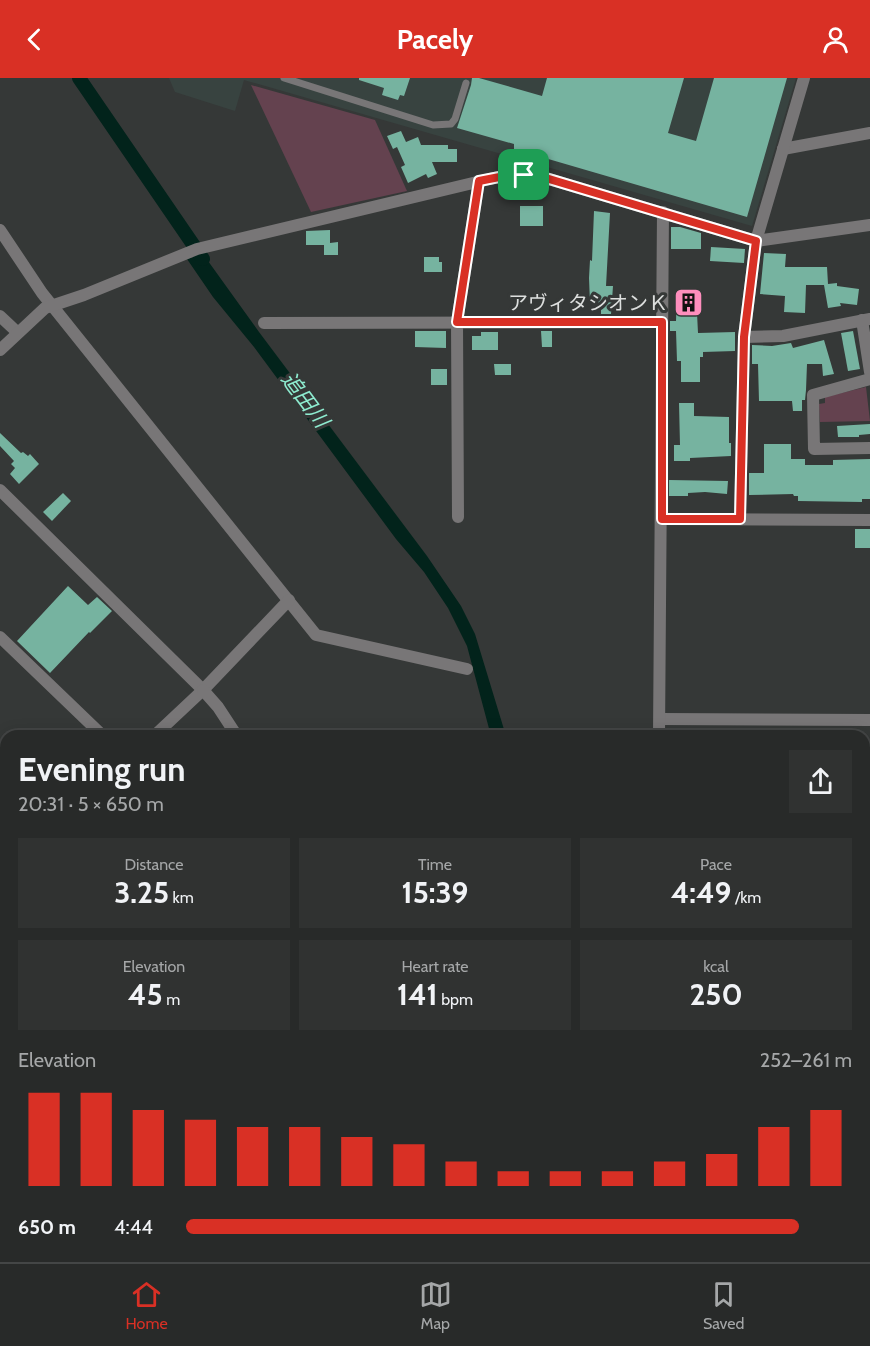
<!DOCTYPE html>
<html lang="en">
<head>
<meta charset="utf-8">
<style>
	:root { --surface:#282a29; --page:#303231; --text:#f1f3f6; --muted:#a5a7a8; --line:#444646; --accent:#d93025 }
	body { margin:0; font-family:Cabin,"Noto Sans JP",sans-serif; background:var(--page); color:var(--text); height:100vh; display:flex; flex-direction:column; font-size:22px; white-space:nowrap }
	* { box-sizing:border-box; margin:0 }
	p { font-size:20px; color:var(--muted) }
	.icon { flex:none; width:33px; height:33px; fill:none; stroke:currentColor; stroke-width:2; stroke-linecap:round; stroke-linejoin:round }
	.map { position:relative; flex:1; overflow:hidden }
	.panel { position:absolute; left:0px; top:652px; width:870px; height:532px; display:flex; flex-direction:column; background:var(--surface); border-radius:18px 18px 0 0; box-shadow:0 3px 15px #0003,0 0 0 2px var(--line) }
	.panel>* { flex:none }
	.pin { position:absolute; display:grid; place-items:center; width:51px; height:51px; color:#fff; margin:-26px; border-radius:12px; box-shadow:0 3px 9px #0006 }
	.round { display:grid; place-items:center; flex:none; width:63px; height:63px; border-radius:0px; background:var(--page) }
	.summary { display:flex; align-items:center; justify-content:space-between; height:102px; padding:0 18px }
	h1 { font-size:33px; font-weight:700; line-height:45px }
	.figures { display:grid; grid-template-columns:repeat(3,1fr); gap:9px; height:102px; padding:6px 18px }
	.figures div { display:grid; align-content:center; border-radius:0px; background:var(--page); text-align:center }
	.figures b { font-size:30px; font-weight:700 }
	.figures small { font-size:16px; font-weight:400 }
	.figures p { font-size:16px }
	.chart { height:168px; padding:12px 18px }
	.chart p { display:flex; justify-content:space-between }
	.chart svg { width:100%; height:108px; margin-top:6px; stroke:var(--accent); stroke-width:6 }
	ul { padding:0 18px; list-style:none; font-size:20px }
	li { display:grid; grid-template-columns:96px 72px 1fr; align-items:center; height:45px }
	li i { height:15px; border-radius:8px; background:var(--accent) }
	header { display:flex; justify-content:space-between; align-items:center; height:78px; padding:0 18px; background:var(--accent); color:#fff; font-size:27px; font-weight:700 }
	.tab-bar { display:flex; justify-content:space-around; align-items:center; height:84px; border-top:2px solid var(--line); background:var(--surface); font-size:16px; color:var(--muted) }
	.tab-bar a { display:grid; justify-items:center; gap:3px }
	.tab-bar .selected { color:var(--accent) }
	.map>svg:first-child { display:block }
	.built { fill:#384340 }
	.green { fill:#64424f }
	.water { fill:#02231b }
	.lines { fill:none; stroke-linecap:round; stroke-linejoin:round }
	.canal { stroke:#02231b; stroke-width:14 }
	.river { stroke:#02231b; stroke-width:22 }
	.building { fill:#76b3a0 }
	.service { stroke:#787677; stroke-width:7 }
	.minor { stroke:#787677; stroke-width:12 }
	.tertiary { stroke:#787677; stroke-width:12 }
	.route-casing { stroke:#fff; stroke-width:12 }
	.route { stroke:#d93025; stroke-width:8 }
	.labels { text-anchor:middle; stroke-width:6; stroke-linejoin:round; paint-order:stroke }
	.poi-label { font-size:20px; fill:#dcdedd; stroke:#353837; text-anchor:end }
	.water-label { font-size:21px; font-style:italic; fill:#8eecd0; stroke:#353837 }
</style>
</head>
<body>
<header><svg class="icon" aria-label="back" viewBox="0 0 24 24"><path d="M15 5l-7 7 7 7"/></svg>Pacely<svg class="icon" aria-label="person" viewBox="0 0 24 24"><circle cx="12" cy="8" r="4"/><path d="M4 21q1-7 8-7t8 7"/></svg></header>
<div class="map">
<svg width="870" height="1184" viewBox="0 0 870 1184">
	<rect width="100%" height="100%" fill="#353837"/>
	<path class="built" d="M169 0H796L752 148 244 2 235 33 175 14Z"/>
	<g class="green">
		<path d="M251 7 375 42 407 113 311 134Z"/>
		<path d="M866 309 870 343 820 344 819 326 825 325V319Z"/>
	</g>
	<path class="water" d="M203 176 259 254 427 478 461 528 475 556 506 658H491L467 568 448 530 424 494 396 461 254 269 213 219 187 181Z"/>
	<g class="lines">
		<path class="canal" d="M79 0 203 181"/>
		<path class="river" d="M0 867 6 868"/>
	</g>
	<g class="building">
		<path d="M359 0H410L404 18 400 17 398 22 382 17 384 10 359 2Z"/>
		<path d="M472 0H479L542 18 547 0H684L668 55 696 63 714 0H787L747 139 514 71V66L457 50 471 7Z"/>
		<path d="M401 53 406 64 418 59 421 67H448V71H457V84H432L437 96 428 100 426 96 408 105 401 89 405 87 397 69 393 71 387 58Z"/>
		<rect x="520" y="128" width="23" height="20"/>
		<path d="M594 133 610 135 606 208H613L611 236H601V225H590L589 200 590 182 592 183Z"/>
		<path d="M671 149H680L701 155V171H671Z"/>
		<path d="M330 152V165L338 164V177H324V167H306V153Z"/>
		<path d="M711 169 745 171 744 185 710 183Z"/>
		<path d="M764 175 786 176 785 189H827L828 206 837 205V208L859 211 857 227 840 225 841 228 828 230 824 207H806L805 235 784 234 785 218 760 216Z"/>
		<path d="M424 179H439V184H442V194H424Z"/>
		<path d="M677 215 702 216V235H697L698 255 735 254V273L703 274V279H700V304H681V283H677L676 253H670V243H676Z"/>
		<path d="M415 253H446V270L415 269Z"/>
		<path d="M541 253H552V269H542Z"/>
		<path d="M853 253 860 291 848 293 841 255Z"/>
		<path d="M481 254H498V272H472V258H481Z"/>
		<path d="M824 262 834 296 823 298 822 286H807L806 312 805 322H802V333H793L792 323H759L758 286H752V267L772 268 791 265 793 270Z"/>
		<path d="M494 286H511V297H495Z"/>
		<rect x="431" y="291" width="16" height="16"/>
		<path d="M679 325H694V338L729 339V365H731V378L690 380V383H674V367H680Z"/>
		<path d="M870 346V356L859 357V359H838L837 348Z"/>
		<path d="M0 355 21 375 23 374 28 378 30 376 39 386 19 406 10 396 15 390 11 386 14 383 0 368Z"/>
		<path d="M764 366H791V381H805V387H833V382L870 381V421H862V424L798 423V418H794L793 416 749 417V395H764Z"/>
		<path d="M669 402 728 403 727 416 705 414 688 415V418H669Z"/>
		<path d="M63 415 71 423 52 443 43 434Z"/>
		<rect x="855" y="451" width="15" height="19"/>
		<path d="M68 508 88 527 97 519 112 533 90 555 89 554 50 595 17 563Z"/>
	</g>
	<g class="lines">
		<path class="service" d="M284 0 433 47 451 46 455 41 466 5"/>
		<g class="minor">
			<path d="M783 71 870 55"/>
			<path d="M0 152 42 215 316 557 467 591"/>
			<path d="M0 238 17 254"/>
			<path d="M862 242 870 294"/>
			<path d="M264 245 662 244"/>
			<path d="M744 259 783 258 870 241"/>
			<path d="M0 272 45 230 84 217 197 171 498 99 539 98 756 163 870 147"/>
			<path d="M870 301 813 317 814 371 870 370"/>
			<path d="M0 412 203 612"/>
			<path d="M458 439 457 244 479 103"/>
			<path d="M662 441 870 442"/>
			<path d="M740 441 744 259 756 163 804 0"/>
			<path d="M0 559 103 658"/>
			<path d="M660 641 870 642"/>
			<path d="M154 658 203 612 289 522"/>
			<path d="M659 658 663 134"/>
			<path d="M0 698 6 704"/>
			<path d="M864 742 870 743"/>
			<path d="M0 793 6 795"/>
			<path d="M864 950 870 951"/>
			<path d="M864 1096 870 1069"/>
			<path d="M374 1184 375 1179"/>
			<path d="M720 1184V1179"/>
		</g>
		<g class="tertiary">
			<path d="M203 612 218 629 237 658"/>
			<path d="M0 959 6 960"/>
			<path d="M864 1158 870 1159"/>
			<path d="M162 1184 163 1179"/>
		</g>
	</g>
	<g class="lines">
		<defs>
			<path id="route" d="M510 97 539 98 756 163 744 259 740 441H662V244H457L479 103Z"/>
		</defs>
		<use href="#route" class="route-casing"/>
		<use href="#route" class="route"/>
	</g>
	<defs>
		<symbol id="building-square" viewBox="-11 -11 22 22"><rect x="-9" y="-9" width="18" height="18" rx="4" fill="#fe8ebd" stroke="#353837"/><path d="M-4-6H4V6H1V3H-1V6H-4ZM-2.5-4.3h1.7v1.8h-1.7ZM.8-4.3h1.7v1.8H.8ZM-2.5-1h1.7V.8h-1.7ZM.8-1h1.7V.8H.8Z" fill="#111"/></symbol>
	</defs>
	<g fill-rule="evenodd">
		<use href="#building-square" x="672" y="208" width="33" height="33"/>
	</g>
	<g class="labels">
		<g class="poi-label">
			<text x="668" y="232">アヴィタシオンＫ</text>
		</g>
		<g class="water-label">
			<text transform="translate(305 322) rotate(53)" y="7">追田川</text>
		</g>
	</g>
</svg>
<div class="pin" style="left:524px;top:97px;background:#1e9e55"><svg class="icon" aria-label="arrive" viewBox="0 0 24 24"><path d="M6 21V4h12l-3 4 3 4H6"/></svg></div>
<section class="panel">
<div class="summary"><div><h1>Evening run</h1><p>20:31 · 5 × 650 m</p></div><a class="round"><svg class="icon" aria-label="share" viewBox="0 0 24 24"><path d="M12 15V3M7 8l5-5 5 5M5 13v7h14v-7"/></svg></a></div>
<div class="figures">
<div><p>Distance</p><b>3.25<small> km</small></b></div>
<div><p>Time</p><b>15:39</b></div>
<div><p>Pace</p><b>4:49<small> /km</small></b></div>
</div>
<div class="figures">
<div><p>Elevation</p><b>45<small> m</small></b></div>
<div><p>Heart rate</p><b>141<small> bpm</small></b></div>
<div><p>kcal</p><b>250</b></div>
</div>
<div class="chart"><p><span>Elevation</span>252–261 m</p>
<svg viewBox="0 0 160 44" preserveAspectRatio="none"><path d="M5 44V6M15 44V6M25 44V13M35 44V17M45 44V20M55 44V20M65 44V24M75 44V27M85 44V34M95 44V38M105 44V38M115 44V38M125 44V34M135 44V31M145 44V20M155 44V13"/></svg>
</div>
<ul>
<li><b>650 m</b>4:44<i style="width:92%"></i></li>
</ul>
</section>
</div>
<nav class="tab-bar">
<a class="selected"><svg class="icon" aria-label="home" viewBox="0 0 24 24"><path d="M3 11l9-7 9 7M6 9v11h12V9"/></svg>Home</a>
<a><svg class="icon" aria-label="map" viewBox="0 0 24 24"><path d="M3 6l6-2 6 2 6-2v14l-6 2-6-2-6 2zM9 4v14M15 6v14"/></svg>Map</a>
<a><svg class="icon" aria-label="saved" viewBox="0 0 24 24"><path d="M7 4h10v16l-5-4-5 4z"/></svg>Saved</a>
</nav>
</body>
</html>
